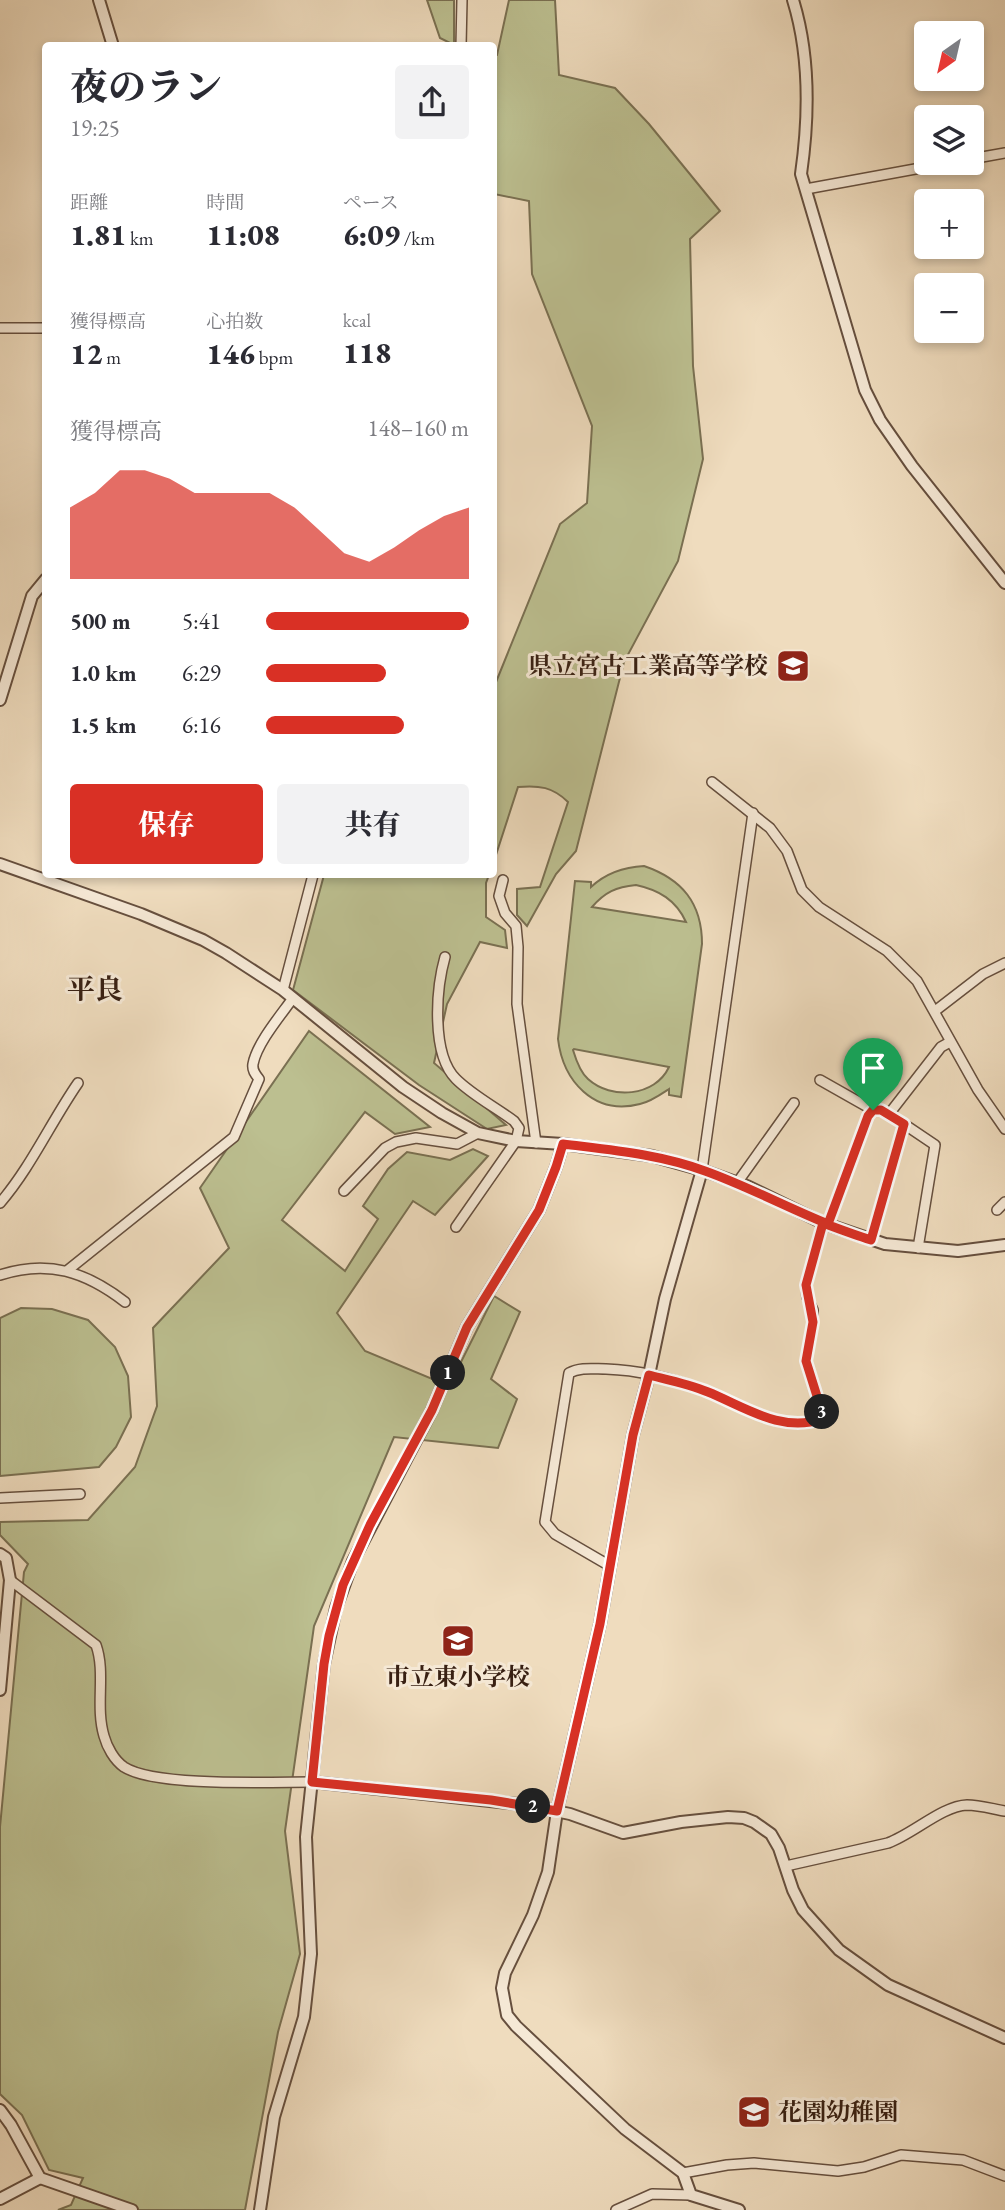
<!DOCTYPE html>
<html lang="ja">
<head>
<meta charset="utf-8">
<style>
	:root { --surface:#fff; --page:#f2f2f3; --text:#2b2b33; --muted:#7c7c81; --accent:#d93025 }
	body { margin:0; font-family:"EB Garamond","Noto Serif JP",serif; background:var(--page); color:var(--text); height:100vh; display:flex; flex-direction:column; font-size:26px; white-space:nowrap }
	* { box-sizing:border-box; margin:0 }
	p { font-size:23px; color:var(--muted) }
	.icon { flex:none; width:38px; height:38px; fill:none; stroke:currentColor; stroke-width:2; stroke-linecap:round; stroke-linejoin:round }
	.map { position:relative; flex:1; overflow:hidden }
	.panel { position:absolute; left:42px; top:42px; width:455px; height:836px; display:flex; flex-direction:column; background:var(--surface); border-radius:7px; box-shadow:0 4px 10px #0003 }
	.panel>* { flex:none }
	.needle { width:46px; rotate:214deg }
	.controls { position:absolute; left:914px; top:21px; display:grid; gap:14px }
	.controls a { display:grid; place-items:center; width:70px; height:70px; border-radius:7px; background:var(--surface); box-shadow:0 4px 10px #0003; font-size:35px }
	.pin { position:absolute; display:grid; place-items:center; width:60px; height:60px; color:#fff; margin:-72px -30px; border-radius:50% 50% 50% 0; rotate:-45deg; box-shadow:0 0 7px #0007 }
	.pin .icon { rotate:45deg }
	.km { position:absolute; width:35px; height:35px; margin:-18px; border-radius:50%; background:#222; color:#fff; font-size:19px; line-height:35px; text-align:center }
	.round { display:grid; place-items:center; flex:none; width:74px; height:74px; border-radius:7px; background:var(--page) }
	.headline { display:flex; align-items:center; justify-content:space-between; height:119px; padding:0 28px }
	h1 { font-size:38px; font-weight:800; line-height:52px }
	.stats { display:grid; grid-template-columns:repeat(3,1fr); gap:10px; height:119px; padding:7px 28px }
	.stats div { display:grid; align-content:center }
	.stats b { font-size:30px; font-weight:800 }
	.stats small { font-size:19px; font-weight:400 }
	.stats p { font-size:19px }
	.chart { height:196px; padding:14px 28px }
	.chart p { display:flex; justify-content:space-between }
	.chart svg { width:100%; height:126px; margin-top:7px; fill:var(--accent); opacity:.7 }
	.cta { display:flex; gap:14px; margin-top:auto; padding:14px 28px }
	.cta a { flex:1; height:80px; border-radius:7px; background:var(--accent); color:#fff; font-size:28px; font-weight:800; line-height:80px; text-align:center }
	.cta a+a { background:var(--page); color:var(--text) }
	ul { padding:0 28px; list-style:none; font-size:23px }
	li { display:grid; grid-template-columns:112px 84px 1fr; align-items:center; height:52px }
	li i { height:18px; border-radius:9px; background:var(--accent) }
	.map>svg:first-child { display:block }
	.green { fill:#bcbf90; stroke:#7a7052; stroke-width:2; fill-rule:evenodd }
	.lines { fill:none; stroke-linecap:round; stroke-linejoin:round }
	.minor-casing { stroke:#664f3e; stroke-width:12 }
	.tertiary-casing { stroke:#664f3e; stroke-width:14 }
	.minor { stroke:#f5e8d5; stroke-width:9 }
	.tertiary { stroke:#f5e8d5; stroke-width:10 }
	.route-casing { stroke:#fff; stroke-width:14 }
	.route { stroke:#d93025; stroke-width:9 }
	.labels { text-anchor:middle; stroke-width:6; stroke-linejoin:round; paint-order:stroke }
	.poi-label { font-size:24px; font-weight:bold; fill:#382013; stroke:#f5e8d5; text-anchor:end }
	.quarter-label { font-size:28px; font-weight:bold; fill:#382013; stroke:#f5e8d5 }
</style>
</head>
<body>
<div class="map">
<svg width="1005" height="2210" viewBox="0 0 1005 2210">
	<rect width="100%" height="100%" fill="#efdcbe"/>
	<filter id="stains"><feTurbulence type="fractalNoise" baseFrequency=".00286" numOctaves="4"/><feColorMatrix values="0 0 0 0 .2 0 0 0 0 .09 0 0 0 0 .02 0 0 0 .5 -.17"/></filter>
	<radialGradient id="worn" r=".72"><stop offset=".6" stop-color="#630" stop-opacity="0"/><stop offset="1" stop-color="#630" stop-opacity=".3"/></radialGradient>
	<g class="green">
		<path d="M427 0H454V45L440 38Z"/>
		<path d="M509 0H555L559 75 615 88 649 124 720 211 690 239 693 366 703 459 678 561 624 662 576 851 556 874 527 926 517 915V889L540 887 568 802C553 787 539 785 518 787L494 861V687L560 524 587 503 592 426 532 274 529 201 494 194V56L497 55Z"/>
		<path d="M644 866C682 879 702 903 702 944L681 1097 669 1095V1089C660 1095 650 1102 640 1104 594 1116 563 1081 558 1039L575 881 591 882V887C606 873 624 867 644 866ZM636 885C659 890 676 900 686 922L592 907C605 892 616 887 636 885ZM573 1050 574 1049 669 1067C655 1097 611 1100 588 1079 580 1072 576 1060 573 1050Z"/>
		<path d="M324 875H489L486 883V917L505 930 507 948 480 942 447 1004 434 1063 506 1125 487 1129 419 1085 293 990Z"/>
		<path d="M309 1031 430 1127 395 1134 365 1112 282 1220 345 1271 378 1219 363 1206 388 1169 407 1152 450 1160 473 1149 488 1156 435 1215 413 1201 337 1313 365 1351 449 1386 494 1296 520 1312 491 1379 517 1399 498 1448 394 1437 314 1626 285 1831 300 1954 278 2032 245 2210H58L71 2205 83 2178 49 2170 22 2115 0 2094V1827L24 1572 28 1564 0 1535V1522L88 1520 135 1467 157 1406 153 1328 229 1248 200 1188Z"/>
		<path d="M21 1308 52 1309 88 1320 115 1347 128 1376 131 1417 116 1447 99 1467 0 1476V1318Z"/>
	</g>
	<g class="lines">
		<defs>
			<g id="minor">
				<path d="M461 46 462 0"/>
				<path d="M971 159 1005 153"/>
				<path d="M806 189 948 163"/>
				<path d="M0 328H46"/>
				<path d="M712 782 770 828 787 851 802 890 819 907 887 951 917 981 978 1090 1005 1129"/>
				<path d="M503 880 499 896 505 913 516 926 518 947 517 1004 536 1143"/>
				<path d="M445 957C436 989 431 1054 456 1079 472 1095 495 1107 514 1121L519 1128 516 1141 456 1227"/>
				<path d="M283 990 313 875"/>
				<path d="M935 1011 983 974 1005 963"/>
				<path d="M820 1080 873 1110H881L889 1114 935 1145 918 1248"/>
				<path d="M889 1114 941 1047 950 1042"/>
				<path d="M702 1170 753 813"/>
				<path d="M737 1183 794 1103"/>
				<path d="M344 1191 385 1148 396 1142 416 1138 457 1144 478 1133"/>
				<path d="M0 1203C31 1167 51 1122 78 1083"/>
				<path d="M997 1210 1005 1202"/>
				<path d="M828 1224 868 1116 873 1110"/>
				<path d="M871 1240 904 1124"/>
				<path d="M68 1270 234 1137 259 1079C255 1074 252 1070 253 1064 257 1043 281 1015 293 998"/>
				<path d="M0 1275C48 1259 86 1272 125 1302"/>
				<path d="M0 1498 80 1494"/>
				<path d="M610 1566 555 1534 545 1522 569 1373C580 1367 593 1369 606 1369 639 1370 674 1379 705 1391 743 1405 779 1434 822 1419L821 1409 806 1361 813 1322V1310L807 1297 806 1285 823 1223"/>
				<path d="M10 1580 96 1645C106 1673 95 1706 104 1736 107 1747 114 1760 124 1767 155 1787 271 1782 312 1782"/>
				<path d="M786 1866 888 1843C913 1834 942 1806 967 1805 979 1805 993 1809 1005 1811"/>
				<path d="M683 2173 727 2165 754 2163 838 2171 864 2167 901 2155 963 2160 1005 2176"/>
				<path d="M616 2210 652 2194 691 2195"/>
			</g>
			<g id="tertiary">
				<path d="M99 0 113 46"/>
				<path d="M793 0C810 55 809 118 801 174L865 390 880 420 912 466 1005 583"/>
				<path d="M0 700 32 596 46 579"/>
				<path d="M0 864 141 914 203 940 226 953 283 990 403 1087 442 1113 478 1133 516 1141 563 1144 652 1156 702 1170 747 1186 823 1223 885 1244 958 1251 1005 1245"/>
				<path d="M702 1170 665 1299 649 1375 633 1435 600 1624 557 1811 548 1872 533 1915 505 1973 502 1988 507 2015 516 2026 625 2129 683 2173 691 2195 739 2210"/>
				<path d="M0 1554 6 1558 10 1580 0 1690"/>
				<path d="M312 1782 527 1805 570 1814 623 1833 681 1822 728 1817 744 1818 754 1822 771 1834 779 1848 793 1890 803 1910 839 1950 888 1985 1005 2038"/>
				<path d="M0 2110 11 2125 40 2178 132 2210"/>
				<path d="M0 2199 40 2178"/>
				<path d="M260 2210 274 2117 304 2017 311 1954 306 1837 324 1664 336 1608 353 1561 432 1410 467 1327 539 1210 556 1167 563 1144"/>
			</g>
		</defs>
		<use href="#minor" class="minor-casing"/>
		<use href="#tertiary" class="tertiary-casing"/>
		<use href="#minor" class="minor"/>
		<use href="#tertiary" class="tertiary"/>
	</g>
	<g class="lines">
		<defs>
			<path id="route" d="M873 1110 868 1116 828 1224C786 1207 747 1186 705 1171 659 1154 611 1150 563 1144L556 1167 539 1210 467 1327 432 1410 370 1525 343 1585 329 1636 324 1664 312 1782 491 1800 557 1811 600 1624 633 1435 649 1375C669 1380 689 1384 708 1392 745 1407 781 1433 822 1419L821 1409 806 1361 813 1322 806 1285 823 1223C839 1229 855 1235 871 1240L904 1124 881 1110H873"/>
		</defs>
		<use href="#route" class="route-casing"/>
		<use href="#route" class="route"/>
	</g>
	<defs>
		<symbol id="school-square" viewBox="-11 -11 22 22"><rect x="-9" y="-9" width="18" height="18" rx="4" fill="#8f2418" stroke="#f5e8d5"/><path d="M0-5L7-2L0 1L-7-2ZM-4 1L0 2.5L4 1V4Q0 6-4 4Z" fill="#fff"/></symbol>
	</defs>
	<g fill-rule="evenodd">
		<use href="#school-square" x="774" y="647" width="38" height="38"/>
		<use href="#school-square" x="439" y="1622" width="38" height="38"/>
		<use href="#school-square" x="735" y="2093" width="38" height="38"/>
	</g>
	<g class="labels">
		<g class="poi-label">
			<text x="768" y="674">県立宮古工業高等学校</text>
			<text x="458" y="1685" text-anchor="middle">市立東小学校</text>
			<text x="778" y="2120" text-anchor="start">花園幼稚園</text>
		</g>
		<g class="quarter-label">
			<text x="95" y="999">平良</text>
		</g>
	</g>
	<rect width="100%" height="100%" filter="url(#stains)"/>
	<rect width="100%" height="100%" fill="url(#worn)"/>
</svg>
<div class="controls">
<a><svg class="needle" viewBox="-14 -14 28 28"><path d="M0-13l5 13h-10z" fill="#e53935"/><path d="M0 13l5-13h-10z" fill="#7c7c81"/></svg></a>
<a><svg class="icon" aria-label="layers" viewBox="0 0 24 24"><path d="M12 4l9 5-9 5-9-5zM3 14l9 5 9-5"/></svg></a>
<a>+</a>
<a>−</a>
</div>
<div class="pin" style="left:873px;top:1110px;background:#1e9e55"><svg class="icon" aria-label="arrive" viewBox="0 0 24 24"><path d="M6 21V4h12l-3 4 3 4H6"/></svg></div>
<b class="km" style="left:448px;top:1373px">1</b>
<b class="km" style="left:533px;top:1806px">2</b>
<b class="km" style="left:822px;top:1412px">3</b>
<section class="panel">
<div class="headline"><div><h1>夜のラン</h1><p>19:25</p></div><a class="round"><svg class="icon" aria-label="share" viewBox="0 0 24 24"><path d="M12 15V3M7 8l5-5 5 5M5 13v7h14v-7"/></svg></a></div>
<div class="stats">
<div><p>距離</p><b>1.81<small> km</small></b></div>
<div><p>時間</p><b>11:08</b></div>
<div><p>ペース</p><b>6:09<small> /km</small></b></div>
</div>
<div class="stats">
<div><p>獲得標高</p><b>12<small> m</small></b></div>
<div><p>心拍数</p><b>146<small> bpm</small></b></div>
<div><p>kcal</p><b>118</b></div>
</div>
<div class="chart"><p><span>獲得標高</span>148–160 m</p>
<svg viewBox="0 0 160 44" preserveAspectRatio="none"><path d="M0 44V19L10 14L20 6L30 6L40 9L50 14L60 14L70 14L80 14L90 19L100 27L110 35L120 38L130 33L140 27L150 22L160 19V44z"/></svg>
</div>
<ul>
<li><b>500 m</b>5:41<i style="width:100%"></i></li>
<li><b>1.0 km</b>6:29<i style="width:59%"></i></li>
<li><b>1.5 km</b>6:16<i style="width:68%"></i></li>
</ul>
<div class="cta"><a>保存</a><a>共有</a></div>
</section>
</div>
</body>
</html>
